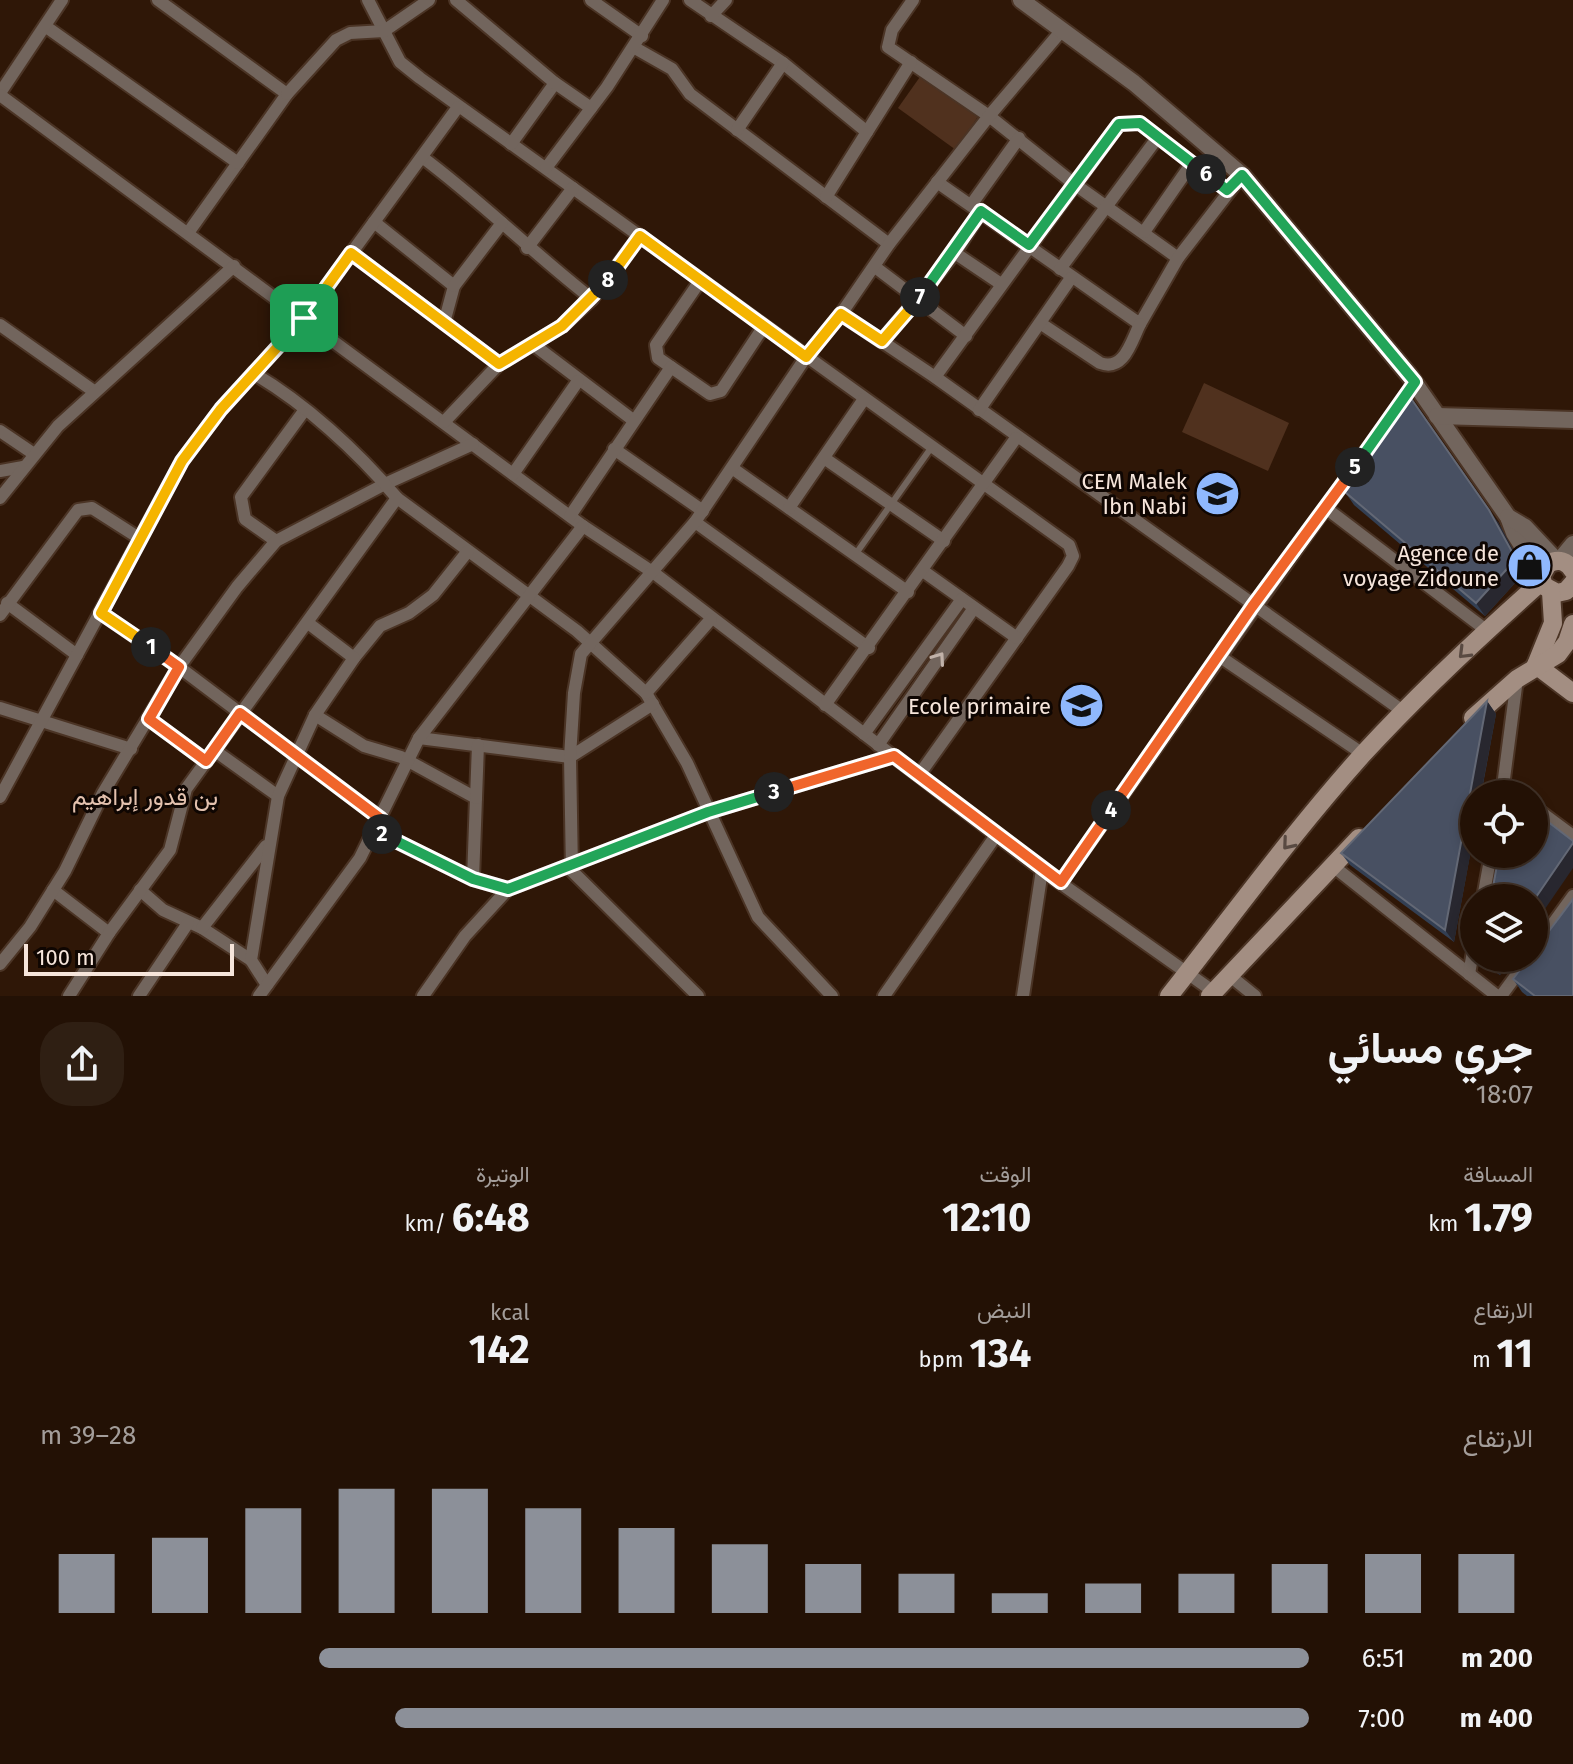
<!DOCTYPE html>
<html lang="ar">
<head>
<meta charset="utf-8">
<style>
	:root { --surface:#231105; --page:#2f1f13; --text:#f1f3f6; --muted:#a39d9a; --line:#403127; --accent:#8c9099 }
	body { margin:0; font-family:"Fira Sans",Vazirmatn,sans-serif; background:var(--page); color:var(--text); direction:rtl; height:100vh; display:flex; flex-direction:column; font-size:30px; white-space:nowrap }
	* { box-sizing:border-box; margin:0 }
	p { font-size:26px; color:var(--muted) }
	.icon { flex:none; width:44px; height:44px; fill:none; stroke:currentColor; stroke-width:2; stroke-linecap:round; stroke-linejoin:round }
	.map { position:relative; height:996px; overflow:hidden; direction:ltr }
	.panel { display:flex; flex-direction:column; background:var(--surface); flex:1 }
	.panel>* { flex:none }
	.buttons { position:absolute; left:1460px; top:780px; display:grid; gap:16px }
	.buttons a { display:grid; place-items:center; width:88px; height:88px; border-radius:50%; background:var(--surface); box-shadow:0 4px 12px #0003,0 0 0 2px var(--line); font-size:40px }
	.scale { position:absolute; left:24px; bottom:20px; width:210px; box-sizing:border-box; padding-left:8px; border:4px solid #f6e5db; border-top:0; font-size:22px; line-height:28px; white-space:nowrap; color:#f6e5db; -webkit-text-stroke:6px #0f0602; paint-order:stroke }
	.pin { position:absolute; display:grid; place-items:center; width:68px; height:68px; color:#fff; margin:-34px; border-radius:16px; box-shadow:0 4px 12px #0006 }
	.km { position:absolute; width:40px; height:40px; margin:-20px; border-radius:50%; background:#222; color:#fff; font-size:22px; line-height:40px; text-align:center }
	.round { display:grid; place-items:center; flex:none; width:84px; height:84px; border-radius:32px; background:var(--page) }
	.summary { display:flex; align-items:center; justify-content:space-between; height:136px; padding:0 40px }
	h1 { font-size:44px; font-weight:700; line-height:60px }
	.stats { display:grid; grid-template-columns:repeat(3,1fr); gap:12px; height:136px; padding:8px 40px }
	.stats div { display:grid; align-content:center }
	.stats b { font-size:40px; font-weight:700 }
	.stats small { font-size:22px; font-weight:400 }
	.stats p { font-size:22px }
	.chart { height:224px; padding:16px 40px }
	.chart p { display:flex; justify-content:space-between }
	.chart svg { width:100%; height:144px; margin-top:8px; stroke:var(--accent); stroke-width:6 }
	ul { padding:0 40px; list-style:none; font-size:26px }
	li { display:grid; grid-template-columns:128px 96px 1fr; align-items:center; height:60px }
	li i { height:20px; border-radius:10px; background:var(--accent) }
	.map>svg:first-child { display:block }
	.green { fill:#50311e }
	.lines { fill:none; stroke-linecap:round; stroke-linejoin:round }
	.service-casing { stroke:#4b3425; stroke-width:10 }
	.minor-casing { stroke:#4b3425; stroke-width:16 }
	.tertiary-casing { stroke:#4b3425; stroke-width:20 }
	.secondary-casing { stroke:#4b3425; stroke-width:22 }
	.service { stroke:#72655d; stroke-width:6 }
	.minor { stroke:#72655d; stroke-width:12 }
	.tertiary { stroke:#72655d; stroke-width:16 }
	.secondary { stroke:#a38e82; stroke-width:18 }
	.wall { fill:#333f53 }
	.shaded-wall { fill:#28272f }
	.building { fill:#485062; stroke:#636875; stroke-width:2 }
	.oneway { stroke:#594a42 }
	.oneway2 { stroke:#c1b2a9 }
	.split-1-casing { stroke:#fff; stroke-width:16 }
	.split-2-casing { stroke:#fff; stroke-width:16 }
	.split-3-casing { stroke:#fff; stroke-width:16 }
	.split-4-casing { stroke:#fff; stroke-width:16 }
	.split-5-casing { stroke:#fff; stroke-width:16 }
	.split-6-casing { stroke:#fff; stroke-width:16 }
	.split-7-casing { stroke:#fff; stroke-width:16 }
	.split-8-casing { stroke:#fff; stroke-width:16 }
	.split-9-casing { stroke:#fff; stroke-width:16 }
	.split-1 { stroke:#f5b400; stroke-width:10 }
	.split-2 { stroke:#f0652b; stroke-width:10 }
	.split-3 { stroke:#22a559; stroke-width:10 }
	.split-4 { stroke:#f0652b; stroke-width:10 }
	.split-5 { stroke:#f0652b; stroke-width:10 }
	.split-6 { stroke:#22a559; stroke-width:10 }
	.split-7 { stroke:#22a559; stroke-width:10 }
	.split-8 { stroke:#f5b400; stroke-width:10 }
	.split-9 { stroke:#f5b400; stroke-width:10 }
	.labels { text-anchor:middle; stroke-width:6; stroke-linejoin:round; paint-order:stroke }
	.poi-label { font-size:22px; fill:#f6e5db; stroke:#0f0602; text-anchor:end }
	.neighbourhood-label { font-size:24px; fill:#e3c1ae; stroke:#0f0602 }
</style>
</head>
<body>
<div class="map">
<svg width="1573" height="996" viewBox="0 0 1573 996">
	<rect width="100%" height="100%" fill="#2f1707"/>
	<g class="green">
		<path d="M922 74 979 115 956 150 898 108Z"/>
		<path d="M1204 383 1289 423 1268 471 1182 432Z"/>
	</g>
	<g class="lines">
		<defs>
			<path id="service" d="M855 555 931 448"/>
			<g id="minor">
				<path d="M158 0 287 94 188 233"/>
				<path d="M368 0 400 62 420 78 1069 545 1073 556 1068 566 919 775"/>
				<path d="M456 0 555 83 511 144"/>
				<path d="M591 0 642 36"/>
				<path d="M690 0 783 63 867 132"/>
				<path d="M913 0 892 30 888 47 989 116 1073 183 1178 258"/>
				<path d="M711 16 726 0"/>
				<path d="M45 26 238 163"/>
				<path d="M635 48 672 69 690 94 889 244"/>
				<path d="M555 83 591 108"/>
				<path d="M0 93 62 0"/>
				<path d="M287 94 336 40 350 33 384 31 429 0"/>
				<path d="M0 95 583 526 654 573 1042 870 1214 992"/>
				<path d="M737 130 783 63"/>
				<path d="M422 157C481 201 533 253 592 299"/>
				<path d="M546 168 607 87 663 0"/>
				<path d="M937 182 1140 324 1178 258 1242 175"/>
				<path d="M826 197 911 62"/>
				<path d="M971 205 1019 138"/>
				<path d="M374 222 454 286 444 323"/>
				<path d="M1144 232 1192 163"/>
				<path d="M527 248 573 188"/>
				<path d="M351 253 499 364"/>
				<path d="M955 253 1001 284"/>
				<path d="M875 267 966 336"/>
				<path d="M1060 269 1158 137"/>
				<path d="M454 286 502 223"/>
				<path d="M841 314 935 377 1404 712"/>
				<path d="M1040 323 1100 363C1124 372 1131 342 1140 324"/>
				<path d="M0 325 95 392"/>
				<path d="M882 341 955 253 981 211"/>
				<path d="M534 345 633 420"/>
				<path d="M671 367 658 358 656 345 700 281"/>
				<path d="M935 377 1119 124 1140 123 1227 190"/>
				<path d="M979 410 1071 278"/>
				<path d="M444 422 499 364 562 326 592 299 640 236"/>
				<path d="M0 431 34 454"/>
				<path d="M614 449 703 511"/>
				<path d="M824 458 944 541"/>
				<path d="M732 468 908 592"/>
				<path d="M0 471 23 467"/>
				<path d="M513 474 578 381"/>
				<path d="M0 498 58 426 234 266"/>
				<path d="M397 498 577 631 646 693 687 763 758 917 832 996"/>
				<path d="M789 508 864 399"/>
				<path d="M1327 509 1486 630"/>
				<path d="M570 516 671 367 710 394 721 391 764 326"/>
				<path d="M695 522 869 648"/>
				<path d="M276 541 245 519 241 497 304 411"/>
				<path d="M923 571 1017 638"/>
				<path d="M7 603 77 655"/>
				<path d="M101 613 179 667 237 587 276 541 385 484 473 444"/>
				<path d="M0 615 78 510 92 508 139 538"/>
				<path d="M1219 656 1363 754"/>
				<path d="M354 658 380 626 409 613 433 595 468 551"/>
				<path d="M646 693 711 619"/>
				<path d="M825 705 1016 438"/>
				<path d="M0 708 131 749"/>
				<path d="M315 715 364 746 401 757 476 798 473 879"/>
				<path d="M149 719 206 761"/>
				<path d="M864 734 962 599"/>
				<path d="M419 738 570 757 653 704"/>
				<path d="M878 745 974 608"/>
				<path d="M214 750 278 796"/>
				<path d="M1504 784 1517 794"/>
				<path d="M1502 794 1517 679"/>
				<path d="M0 797 182 461 221 409 304 318 458 107"/>
				<path d="M476 798 478 745"/>
				<path d="M1534 807 1573 836"/>
				<path d="M375 831 473 879 508 889"/>
				<path d="M1333 866 1497 996"/>
				<path d="M1061 882 1415 382"/>
				<path d="M53 890 109 933"/>
				<path d="M140 890 163 910 202 928 251 960"/>
				<path d="M1483 898 1491 854"/>
				<path d="M202 928 266 846"/>
				<path d="M1534 950 1573 896"/>
				<path d="M0 964 30 927 65 871 103 793 179 667 381 819"/>
				<path d="M1469 974 1474 946"/>
				<path d="M1229 975 1255 996"/>
				<path d="M267 985 251 960 278 796 315 715 354 658 308 623"/>
				<path d="M69 996 109 933 170 850 186 789 397 498C357 451 306 404 253 373"/>
				<path d="M139 996 188 923"/>
				<path d="M259 996 360 858 419 738 583 526"/>
				<path d="M423 996 465 936 508 889 708 812 894 756"/>
				<path d="M698 996 572 871 570 757 574 693 581 654 695 522 806 357 841 314 889 244 989 116 1063 29"/>
				<path d="M884 996 997 834"/>
				<path d="M1023 996 1042 870"/>
				<path d="M1501 996 1529 958"/>
			</g>
			<g id="tertiary">
				<path d="M1021 0 1134 83 1242 175 1409 375 1508 517 1514 533 1541 576"/>
				<path d="M1437 416 1573 420"/>
				<path d="M1508 517 1525 527 1557 561"/>
				<path d="M1559 561 1573 544"/>
			</g>
			<g id="secondary">
				<path d="M1573 571C1568 561 1558 558 1548 564L1541 576 1544 586 1557 593 1566 591 1573 583"/>
				<path d="M1536 665 1553 623 1551 592"/>
				<path d="M1536 665 1573 693"/>
				<path d="M1473 718 1517 679 1558 654 1567 642 1573 624"/>
				<path d="M1169 996C1233 915 1294 831 1363 754 1419 693 1480 636 1542 581"/>
				<path d="M1210 996 1359 838"/>
			</g>
		</defs>
		<use href="#service" class="service-casing"/>
		<use href="#minor" class="minor-casing"/>
		<use href="#tertiary" class="tertiary-casing"/>
		<use href="#secondary" class="secondary-casing"/>
		<use href="#service" class="service"/>
		<use href="#minor" class="minor"/>
		<use href="#tertiary" class="tertiary"/>
		<use href="#secondary" class="secondary"/>
	</g>
	<g class="wall">
		<path d="M1345 492 1498 522 1525 572 1485 616 1354 505Z"/>
		<path d="M1487 701 1496 714 1454 942 1350 865 1341 853Z"/>
		<path d="M1482 958H1511L1500 975 1489 968Z"/>
		<path d="M1513 979 1573 996H1527L1522 992Z"/>
	</g>
	<g class="shaded-wall">
		<path d="M1489 510 1498 522 1525 572 1485 616 1476 603Z"/>
		<path d="M1487 701 1496 714 1481 794H1474V834L1454 942 1445 930Z"/>
		<path d="M1573 843V868L1534 925V900Z"/>
		<path d="M1494 958H1511L1500 975 1491 963Z"/>
	</g>
	<g class="building">
		<path d="M1410 397 1489 510 1516 559 1476 603 1345 492Z"/>
		<path d="M1487 701 1445 930 1341 853Z"/>
		<path d="M1534 811 1573 841V843L1534 900V898H1491L1499 854H1534Z"/>
		<path d="M1573 899V996H1535L1513 979 1529 958H1534V951Z"/>
		<path d="M1484 958H1494L1491 963Z"/>
	</g>
	<defs><path id="oneway-chevron" d="M-2-3.5L2.5 0L-2 3.5" fill="none" stroke-width="1.6" stroke-linecap="round" stroke-linejoin="round" transform="scale(2)"/></defs>
	<g class="oneway">
		<use href="#oneway-chevron" transform="translate(1464 653) rotate(135)"/>
		<use href="#oneway-chevron" transform="translate(1288 844) rotate(130)"/>
	</g>
	<use class="oneway2" href="#oneway-chevron" transform="translate(939 658) rotate(-55)"/>
	<g class="lines">
		<defs>
			<path id="split-1" d="M151 647 101 613 182 461 221 409 304 318"/>
			<path id="split-2" d="M151 647 179 667 149 719 206 761 240 713 381 819 375 831 382 834"/>
			<path id="split-3" d="M382 834 473 879 508 889 708 812 774 792"/>
			<path id="split-4" d="M774 792 894 756 1061 882 1111 810"/>
			<path id="split-5" d="M1111 810 1252 607 1355 467"/>
			<path id="split-6" d="M1206 174 1227 190 1242 175 1415 382 1355 467"/>
			<path id="split-7" d="M920 297 981 211 1029 245 1119 124 1140 123 1206 174"/>
			<path id="split-8" d="M608 280 640 236 806 357 841 314 882 341 920 297"/>
			<path id="split-9" d="M304 318 351 253 499 364 562 326 608 280"/>
		</defs>
		<use href="#split-1" class="split-1-casing"/>
		<use href="#split-2" class="split-2-casing"/>
		<use href="#split-3" class="split-3-casing"/>
		<use href="#split-4" class="split-4-casing"/>
		<use href="#split-5" class="split-5-casing"/>
		<use href="#split-6" class="split-6-casing"/>
		<use href="#split-7" class="split-7-casing"/>
		<use href="#split-8" class="split-8-casing"/>
		<use href="#split-9" class="split-9-casing"/>
		<use href="#split-1" class="split-1"/>
		<use href="#split-2" class="split-2"/>
		<use href="#split-3" class="split-3"/>
		<use href="#split-4" class="split-4"/>
		<use href="#split-5" class="split-5"/>
		<use href="#split-6" class="split-6"/>
		<use href="#split-7" class="split-7"/>
		<use href="#split-8" class="split-8"/>
		<use href="#split-9" class="split-9"/>
	</g>
	<defs>
		<symbol id="school-disc" viewBox="-11 -11 22 22"><circle r="9.5" fill="#8fb8fd" stroke="#0f0602"/><path d="M0-5L7-2L0 1L-7-2ZM-4 1L0 2.5L4 1V4Q0 6-4 4Z" fill="#111"/></symbol>
		<symbol id="shop-disc" viewBox="-11 -11 22 22"><circle r="9.5" fill="#8fb8fd" stroke="#0f0602"/><path d="M-5-2.5h2.3a2.7 3.5 0 0 1 5.4 0H5L5.5 6h-11ZM-1.5-2.5h3a1.5 2.3 0 0 0-3 0Z" fill="#111"/></symbol>
	</defs>
	<g fill-rule="evenodd">
		<use href="#school-disc" x="1192" y="468" width="51" height="51"/>
		<use href="#shop-disc" x="1504" y="540" width="51" height="51"/>
		<use href="#school-disc" x="1056" y="680" width="51" height="51"/>
	</g>
	<g class="labels">
		<g class="poi-label">
			<text x="1187" y="489">CEM Malek<tspan x="1187" dy="25">Ibn Nabi</tspan></text>
			<text x="1499" y="561">Agence de<tspan x="1499" dy="25">voyage Zidoune</tspan></text>
			<text x="1051" y="714">Ecole primaire</text>
		</g>
		<g class="neighbourhood-label">
			<text x="145" y="805">بن قدور إبراهيم</text>
		</g>
	</g>
</svg>
<div class="buttons">
<a><svg class="icon" aria-label="locate" viewBox="0 0 24 24"><circle cx="12" cy="12" r="6"/><path d="M12 2v4M12 18v4M2 12h4M18 12h4"/></svg></a>
<a><svg class="icon" aria-label="layers" viewBox="0 0 24 24"><path d="M12 4l9 5-9 5-9-5zM3 14l9 5 9-5"/></svg></a>
</div>
<div class="scale">100 m</div>
<div class="pin" style="left:304px;top:318px;background:#1e9e55"><svg class="icon" aria-label="arrive" viewBox="0 0 24 24"><path d="M6 21V4h12l-3 4 3 4H6"/></svg></div>
<b class="km" style="left:151px;top:647px">1</b>
<b class="km" style="left:382px;top:834px">2</b>
<b class="km" style="left:774px;top:792px">3</b>
<b class="km" style="left:1111px;top:810px">4</b>
<b class="km" style="left:1355px;top:467px">5</b>
<b class="km" style="left:1206px;top:174px">6</b>
<b class="km" style="left:920px;top:297px">7</b>
<b class="km" style="left:608px;top:280px">8</b>
</div>
<section class="panel">
<div class="summary"><div><h1>جري مسائي</h1><p>18:07</p></div><a class="round"><svg class="icon" aria-label="share" viewBox="0 0 24 24"><path d="M12 15V3M7 8l5-5 5 5M5 13v7h14v-7"/></svg></a></div>
<div class="stats">
<div><p>المسافة</p><b>1.79<small> km</small></b></div>
<div><p>الوقت</p><b>12:10</b></div>
<div><p>الوتيرة</p><b>6:48<small> /km</small></b></div>
</div>
<div class="stats">
<div><p>الارتفاع</p><b>11<small> m</small></b></div>
<div><p>النبض</p><b>134<small> bpm</small></b></div>
<div><p>kcal</p><b>142</b></div>
</div>
<div class="chart"><p><span>الارتفاع</span>28–39 m</p>
<svg viewBox="0 0 160 44" preserveAspectRatio="none"><path d="M5 44V26M15 44V21M25 44V12M35 44V6M45 44V6M55 44V12M65 44V18M75 44V23M85 44V29M95 44V32M105 44V38M115 44V35M125 44V32M135 44V29M145 44V26M155 44V26"/></svg>
</div>
<ul>
<li><b>200 m</b>6:51<i style="width:78%"></i></li>
<li><b>400 m</b>7:00<i style="width:72%"></i></li>
</ul>
</section>
</body>
</html>
